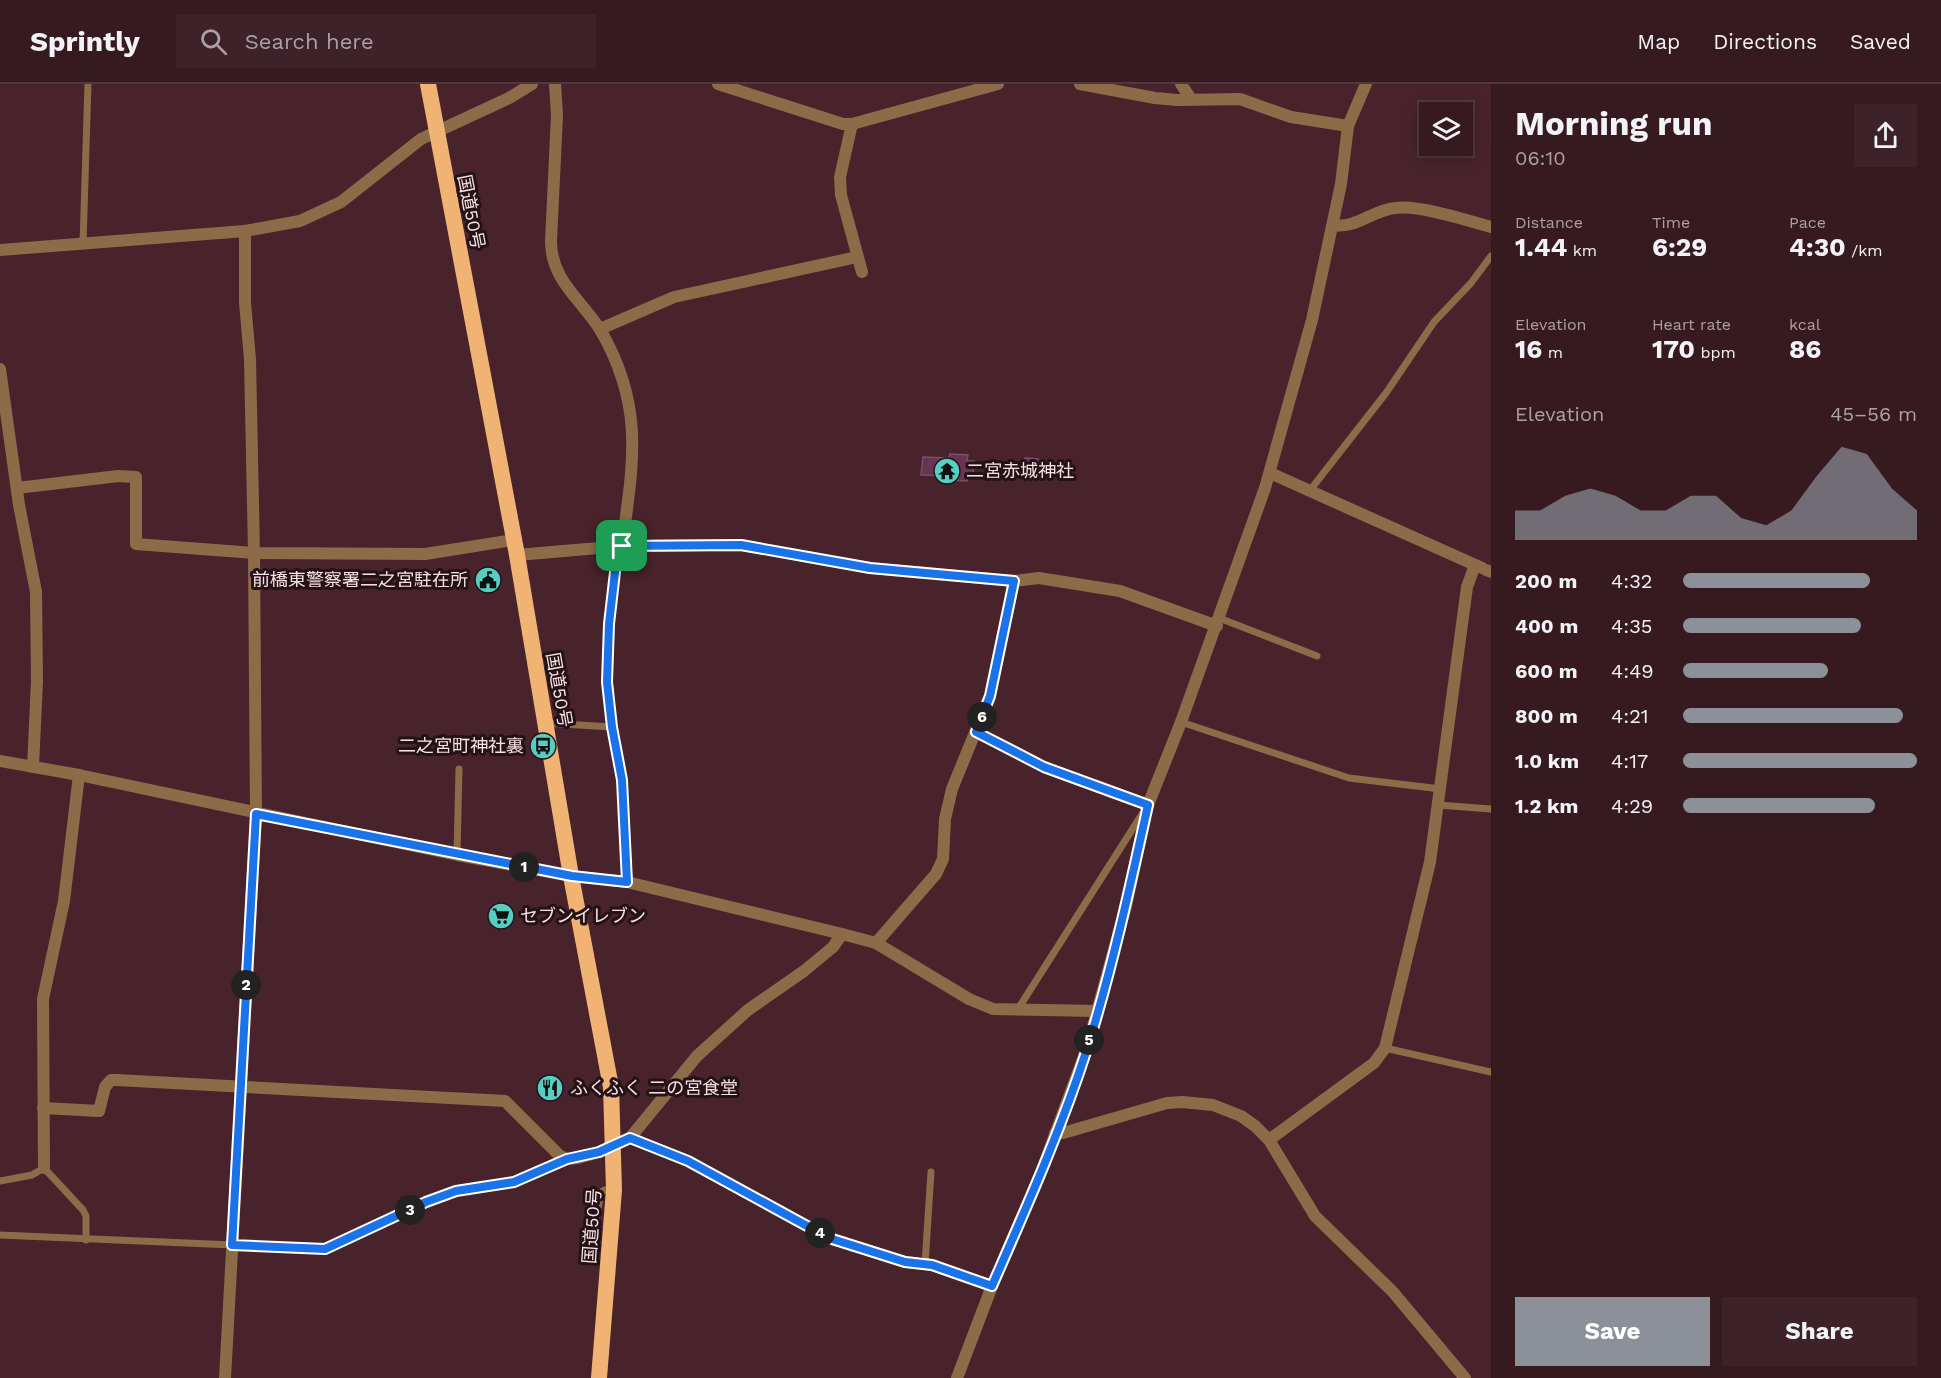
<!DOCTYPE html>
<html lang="en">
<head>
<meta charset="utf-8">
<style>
	:root { --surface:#361a20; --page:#3d2329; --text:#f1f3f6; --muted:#aaa1a5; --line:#50383e; --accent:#8c9099 }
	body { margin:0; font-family:"Work Sans","Noto Sans JP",sans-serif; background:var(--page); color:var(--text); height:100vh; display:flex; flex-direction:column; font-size:22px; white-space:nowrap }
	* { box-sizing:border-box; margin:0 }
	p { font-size:20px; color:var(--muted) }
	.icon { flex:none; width:33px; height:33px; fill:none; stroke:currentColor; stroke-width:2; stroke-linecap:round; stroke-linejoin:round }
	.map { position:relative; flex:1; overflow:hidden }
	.sheet { display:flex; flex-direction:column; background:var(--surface); width:450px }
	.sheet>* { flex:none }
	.fabs { position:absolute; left:1419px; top:18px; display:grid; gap:12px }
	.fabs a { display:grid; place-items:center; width:54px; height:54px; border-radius:0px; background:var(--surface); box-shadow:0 3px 15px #0003,0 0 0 2px var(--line); font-size:30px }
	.pin { position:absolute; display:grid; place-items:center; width:51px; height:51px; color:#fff; margin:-26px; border-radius:12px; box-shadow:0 3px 9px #0006 }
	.km { position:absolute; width:30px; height:30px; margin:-15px; border-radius:50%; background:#222; color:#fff; font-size:16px; line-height:30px; text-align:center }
	.round { display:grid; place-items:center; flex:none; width:63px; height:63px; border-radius:0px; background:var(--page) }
	.head { display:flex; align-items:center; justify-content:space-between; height:102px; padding:0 24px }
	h1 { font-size:33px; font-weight:700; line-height:45px }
	.figures { display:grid; grid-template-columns:repeat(3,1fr); gap:9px; height:102px; padding:6px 24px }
	.figures div { display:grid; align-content:center }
	.figures b { font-size:26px; font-weight:700 }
	.figures small { font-size:16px; font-weight:400 }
	.figures p { font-size:16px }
	.chart { height:168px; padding:12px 24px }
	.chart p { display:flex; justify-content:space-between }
	.chart svg { width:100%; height:108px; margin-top:6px; fill:var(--accent); opacity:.7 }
	.primary-button { display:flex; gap:12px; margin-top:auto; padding:12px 24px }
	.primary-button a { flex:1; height:69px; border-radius:0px; background:var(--accent); color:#fff; font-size:24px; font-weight:700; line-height:69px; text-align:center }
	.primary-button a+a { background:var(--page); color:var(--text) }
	ul { padding:0 24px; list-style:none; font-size:20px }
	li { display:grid; grid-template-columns:96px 72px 1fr; align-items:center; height:45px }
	li i { height:15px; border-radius:8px; background:var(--accent) }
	header { display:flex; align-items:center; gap:36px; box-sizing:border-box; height:84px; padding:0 30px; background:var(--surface); border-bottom:2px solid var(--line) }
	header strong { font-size:28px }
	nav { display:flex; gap:33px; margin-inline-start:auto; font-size:21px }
	.search { width:420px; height:54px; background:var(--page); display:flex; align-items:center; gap:15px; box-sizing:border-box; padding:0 21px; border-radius:0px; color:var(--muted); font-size:22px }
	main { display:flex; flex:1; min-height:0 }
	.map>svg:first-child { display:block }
	.building { fill:#693352; stroke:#775166; stroke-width:1.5 }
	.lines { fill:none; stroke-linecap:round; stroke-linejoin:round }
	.service { stroke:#8d6b48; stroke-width:7 }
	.minor { stroke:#8d6b48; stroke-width:12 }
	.tertiary { stroke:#8d6b48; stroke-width:12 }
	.trunk { stroke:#f0b374; stroke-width:16 }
	.route-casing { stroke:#fff; stroke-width:12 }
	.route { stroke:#1a73e8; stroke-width:8 }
	.labels { text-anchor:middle; stroke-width:6; stroke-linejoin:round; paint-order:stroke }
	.street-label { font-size:18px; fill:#f9e0e4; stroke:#231216 }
	.poi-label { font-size:18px; fill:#f9e0e4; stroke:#231216; text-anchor:start }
</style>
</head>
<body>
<header>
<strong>Sprintly</strong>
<div class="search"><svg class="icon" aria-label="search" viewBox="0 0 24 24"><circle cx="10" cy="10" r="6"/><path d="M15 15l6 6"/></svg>Search here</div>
<nav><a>Map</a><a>Directions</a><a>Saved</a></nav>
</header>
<main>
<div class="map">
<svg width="1491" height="1294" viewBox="0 0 1491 1294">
	<rect width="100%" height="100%" fill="#48232b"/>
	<g class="building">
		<path d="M950 370 968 371 967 377H974L973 392H967V397L948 396V392L921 391 923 373 949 374Z"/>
		<path d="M1025 374 1038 375V394H1025Z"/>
	</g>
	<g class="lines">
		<g class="service">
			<path d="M83 160 88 0"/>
			<path d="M1311 405 1386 309 1434 238 1471 199 1491 172"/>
			<path d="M618 462 609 540 607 598 612 643 622 696 627 798"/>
			<path d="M1219 534 1317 572"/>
			<path d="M1181 638 1349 694 1441 705"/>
			<path d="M545 639 612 643"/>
			<path d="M1438 721 1491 725"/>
			<path d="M457 771 459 685"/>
			<path d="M1018 925 1144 727"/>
			<path d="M1385 964 1491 988"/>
			<path d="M0 1097 32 1091 44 1084 83 1126 86 1132V1156"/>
			<path d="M0 1151 325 1165 426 1118 456 1107 514 1098 567 1075"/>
			<path d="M587 1171 591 1164 601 1108 605 1106H614"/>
			<path d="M925 1180 931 1088"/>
		</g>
		<g class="minor">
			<path d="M555 0 557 31 551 157C551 197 582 216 601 247 645 324 633 379 622 462"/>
			<path d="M718 0 843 40H852L998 0"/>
			<path d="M1080 0 1155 14 1177 16 1240 15 1291 33 1348 42"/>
			<path d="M1181 0 1191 15"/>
			<path d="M852 40 840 93 841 111 862 188"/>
			<path d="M1333 141C1356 145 1373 126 1395 124 1420 121 1466 136 1491 143"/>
			<path d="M0 166 245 147 300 137 341 118 421 55 509 14 532 0"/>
			<path d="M600 245 674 213 857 173"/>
			<path d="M0 285 19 421 36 508 37 597 33 683"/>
			<path d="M1270 389 1482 484"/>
			<path d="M17 404 118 392 136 393V460L254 469 425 470 513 456"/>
			<path d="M517 471 622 462 741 461 870 484 1014 497 1039 494 1120 507 1217 542"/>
			<path d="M976 648 1044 683 1148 721"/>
			<path d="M0 677 79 691 457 771 571 792 627 798 842 850 876 859 969 915 993 925 1097 927"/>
			<path d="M876 859 936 790 943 775 945 735 952 705 990 612 1014 497"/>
			<path d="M43 1024 99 1027 105 1003 111 996H117L505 1017 559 1071 567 1075 578 1074 599 1068 630 1054 697 972 748 926 804 887 833 863 842 850"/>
			<path d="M1055 1049H1063L1167 1019 1182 1018 1213 1021 1241 1032 1255 1042 1269 1056 1315 1132 1393 1208 1465 1294"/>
			<path d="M630 1054 688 1077 829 1154 905 1178 932 1181 992 1202"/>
			<path d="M1269 1056 1374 979 1385 964 1430 778 1467 503 1475 481"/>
			<path d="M44 1084 43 915 64 817 79 691"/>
			<path d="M225 1294 256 730 254 469 250 275 245 219V147"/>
			<path d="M957 1294 992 1202 1040 1091 1087 964 1126 822 1148 721 1181 638 1265 404 1312 236 1341 100 1348 42 1366 0"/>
		</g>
		<path class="tertiary" d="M1486 486 1491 488"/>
		<path class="trunk" d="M428 0 517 471 571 792 611 1003 614 1106 599 1294"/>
	</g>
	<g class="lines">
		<defs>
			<path id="route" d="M741 461 870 484 1014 497 990 612 976 648 1044 683 1148 721C1130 803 1112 885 1087 965 1061 1046 1026 1124 992 1202L932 1181 905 1178 829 1154 688 1077 630 1054 599 1068 567 1075 514 1098 456 1107 426 1118 325 1165 232 1161 256 730 572 792 627 798 622 696 612 643 607 598 609 540 618 462Z"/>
		</defs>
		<use href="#route" class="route-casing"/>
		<use href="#route" class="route"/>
	</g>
	<defs>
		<symbol id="temple-disc" viewBox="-11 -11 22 22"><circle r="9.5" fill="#57cec2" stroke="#231216"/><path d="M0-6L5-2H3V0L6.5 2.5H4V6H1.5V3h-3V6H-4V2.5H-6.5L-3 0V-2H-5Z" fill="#111"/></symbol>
		<symbol id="civic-disc" viewBox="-11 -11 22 22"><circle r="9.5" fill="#57cec2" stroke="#231216"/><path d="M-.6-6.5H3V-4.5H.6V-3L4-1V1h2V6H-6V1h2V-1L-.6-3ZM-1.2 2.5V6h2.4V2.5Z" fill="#111"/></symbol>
		<symbol id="bus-disc" viewBox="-11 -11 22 22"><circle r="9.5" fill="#57cec2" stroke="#231216"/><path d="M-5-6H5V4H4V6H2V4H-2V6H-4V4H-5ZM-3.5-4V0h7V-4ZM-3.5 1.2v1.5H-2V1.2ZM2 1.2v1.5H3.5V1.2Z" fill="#111"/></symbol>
		<symbol id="supermarket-disc" viewBox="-11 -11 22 22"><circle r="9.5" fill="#57cec2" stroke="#231216"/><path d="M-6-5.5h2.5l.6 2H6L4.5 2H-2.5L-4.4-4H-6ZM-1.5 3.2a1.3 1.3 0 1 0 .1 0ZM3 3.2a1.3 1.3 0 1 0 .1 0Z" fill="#111"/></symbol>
		<symbol id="restaurant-disc" viewBox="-11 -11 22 22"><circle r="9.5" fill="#57cec2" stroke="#231216"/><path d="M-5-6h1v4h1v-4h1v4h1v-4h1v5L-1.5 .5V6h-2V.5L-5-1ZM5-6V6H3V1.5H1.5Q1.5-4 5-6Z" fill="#111"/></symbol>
	</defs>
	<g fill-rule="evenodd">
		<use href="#temple-disc" x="932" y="372" width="30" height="30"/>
		<use href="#civic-disc" x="473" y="481" width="30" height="30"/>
		<use href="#bus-disc" x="528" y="647" width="30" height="30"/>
		<use href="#supermarket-disc" x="486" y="817" width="30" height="30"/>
		<use href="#restaurant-disc" x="535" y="989" width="30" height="30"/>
	</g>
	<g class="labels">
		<g class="street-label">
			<text transform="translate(471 128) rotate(79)" y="6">国道50号</text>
			<text transform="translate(559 606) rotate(80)" y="6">国道50号</text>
			<text transform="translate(592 1142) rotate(-86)" y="6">国道50号</text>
		</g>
		<g class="poi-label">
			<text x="966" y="393">二宮赤城神社</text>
			<text x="468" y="502" text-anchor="end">前橋東警察署二之宮駐在所</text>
			<text x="524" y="668" text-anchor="end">二之宮町神社裏</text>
			<text x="520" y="838">セブンイレブン</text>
			<text x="570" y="1010">ふくふく 二の宮食堂</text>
		</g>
	</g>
</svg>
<div class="fabs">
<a><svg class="icon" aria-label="layers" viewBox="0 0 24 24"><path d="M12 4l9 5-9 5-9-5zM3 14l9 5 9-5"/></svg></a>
</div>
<div class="pin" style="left:622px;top:462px;background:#1e9e55"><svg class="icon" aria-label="arrive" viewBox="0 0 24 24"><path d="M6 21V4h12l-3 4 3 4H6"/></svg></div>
<b class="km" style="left:524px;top:783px">1</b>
<b class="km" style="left:246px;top:901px">2</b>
<b class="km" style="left:410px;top:1126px">3</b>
<b class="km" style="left:820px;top:1149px">4</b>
<b class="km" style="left:1089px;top:956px">5</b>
<b class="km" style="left:982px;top:633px">6</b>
</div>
<section class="sheet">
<div class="head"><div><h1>Morning run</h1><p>06:10</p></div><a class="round"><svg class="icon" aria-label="share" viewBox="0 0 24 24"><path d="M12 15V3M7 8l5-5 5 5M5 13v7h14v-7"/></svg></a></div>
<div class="figures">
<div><p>Distance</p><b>1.44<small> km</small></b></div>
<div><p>Time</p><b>6:29</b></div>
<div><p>Pace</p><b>4:30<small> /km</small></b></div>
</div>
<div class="figures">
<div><p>Elevation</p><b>16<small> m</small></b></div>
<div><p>Heart rate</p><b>170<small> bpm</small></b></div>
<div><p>kcal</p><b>86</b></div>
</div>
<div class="chart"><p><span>Elevation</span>45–56 m</p>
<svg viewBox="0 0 160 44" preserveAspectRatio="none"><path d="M0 44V32L10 32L20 26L30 23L40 26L50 32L60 32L70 26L80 26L90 35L100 38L110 32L120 18L130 6L140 9L150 23L160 32V44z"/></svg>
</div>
<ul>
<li><b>200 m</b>4:32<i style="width:80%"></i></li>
<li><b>400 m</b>4:35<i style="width:76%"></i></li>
<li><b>600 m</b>4:49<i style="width:62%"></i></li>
<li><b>800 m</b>4:21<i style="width:94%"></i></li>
<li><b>1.0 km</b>4:17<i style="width:100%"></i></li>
<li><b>1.2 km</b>4:29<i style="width:82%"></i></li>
</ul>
<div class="primary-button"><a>Save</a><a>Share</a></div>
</section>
</main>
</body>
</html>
